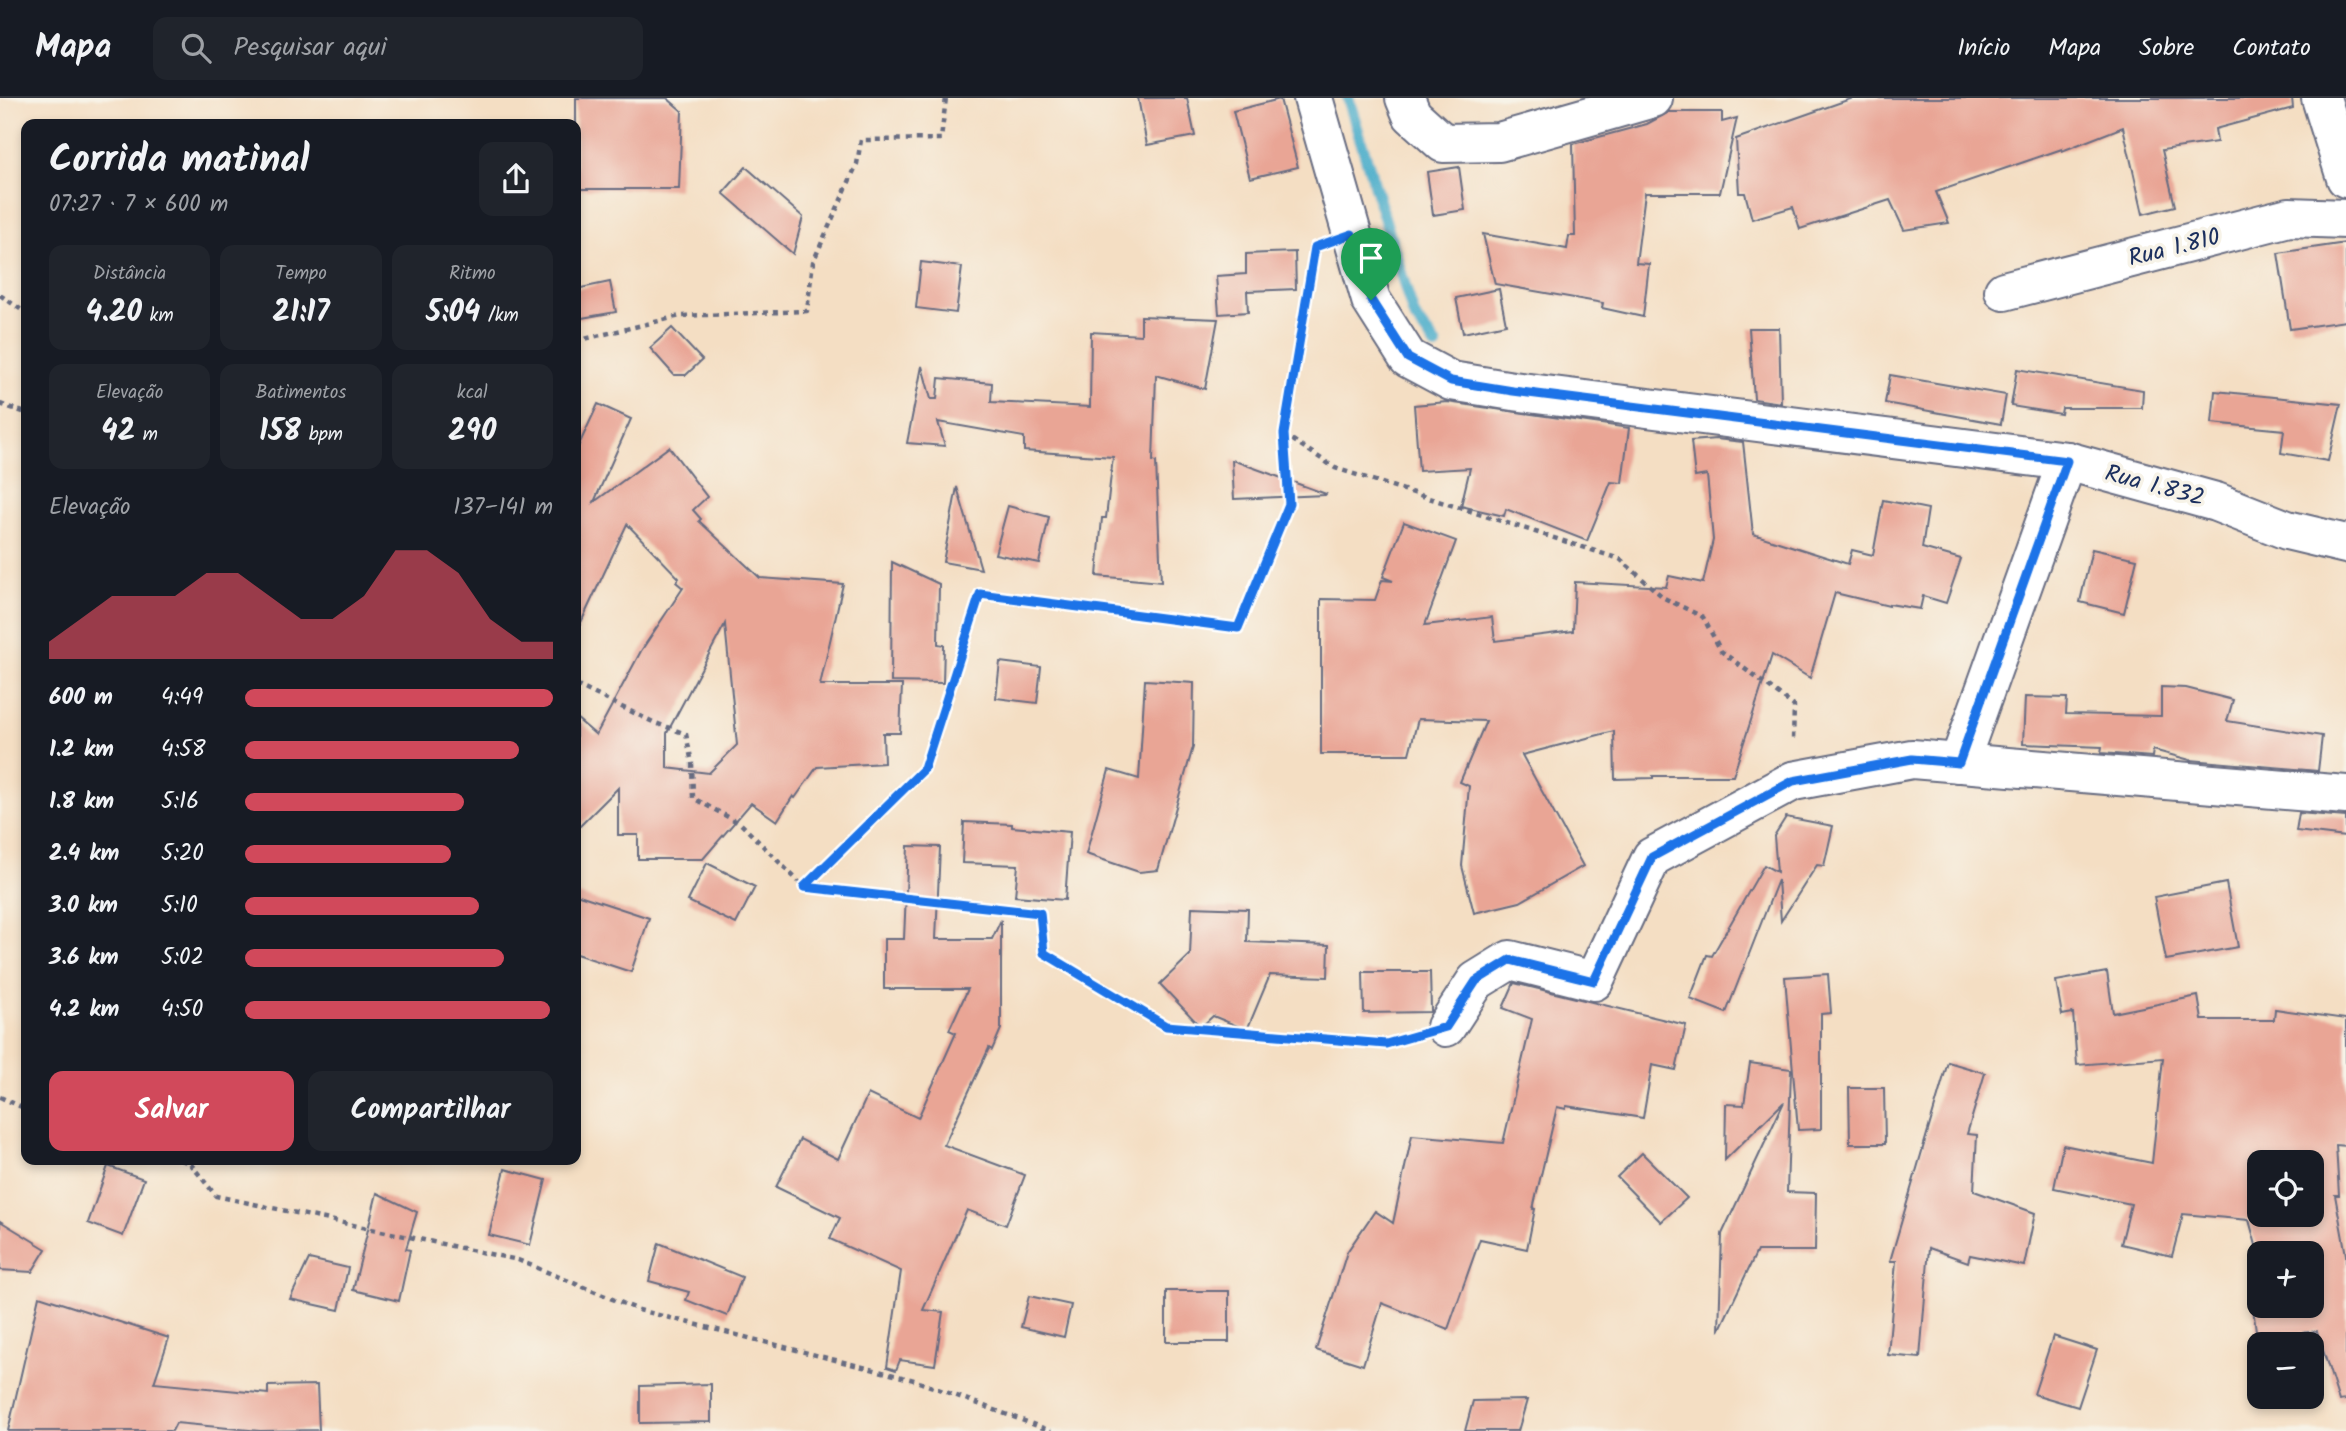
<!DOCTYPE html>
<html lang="pt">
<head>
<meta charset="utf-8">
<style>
	:root { --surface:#171b24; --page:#20242c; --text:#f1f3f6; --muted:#9ea1a6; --line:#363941; --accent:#d1495b }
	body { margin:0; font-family:Kalam,sans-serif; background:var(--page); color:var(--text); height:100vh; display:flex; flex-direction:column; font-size:26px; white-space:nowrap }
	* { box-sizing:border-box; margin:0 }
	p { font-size:23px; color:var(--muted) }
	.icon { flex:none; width:38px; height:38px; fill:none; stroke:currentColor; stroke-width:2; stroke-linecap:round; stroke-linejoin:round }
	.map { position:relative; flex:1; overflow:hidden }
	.drawer { position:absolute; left:21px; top:21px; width:560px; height:1046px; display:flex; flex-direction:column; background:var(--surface); border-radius:14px; box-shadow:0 4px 10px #0003 }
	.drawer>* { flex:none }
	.controls { position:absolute; left:2247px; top:1052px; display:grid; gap:14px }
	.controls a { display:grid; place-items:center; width:77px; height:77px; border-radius:14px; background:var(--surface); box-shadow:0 4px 10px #0003; font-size:35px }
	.pin { position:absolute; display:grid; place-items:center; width:60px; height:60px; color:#fff; margin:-72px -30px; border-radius:50% 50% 50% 0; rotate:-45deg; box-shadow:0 0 7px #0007 }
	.pin .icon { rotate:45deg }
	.round { display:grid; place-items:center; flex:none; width:74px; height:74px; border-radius:14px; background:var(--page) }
	.headline { display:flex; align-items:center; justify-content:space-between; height:119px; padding:0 28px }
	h1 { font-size:38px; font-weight:800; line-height:52px }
	.metrics { display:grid; grid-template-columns:repeat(3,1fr); gap:10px; height:119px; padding:7px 28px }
	.metrics div { display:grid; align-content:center; border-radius:14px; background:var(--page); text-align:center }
	.metrics b { font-size:30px; font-weight:800 }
	.metrics small { font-size:19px; font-weight:400 }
	.metrics p { font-size:19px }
	.chart { height:196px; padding:14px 28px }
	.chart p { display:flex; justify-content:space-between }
	.chart svg { width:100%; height:126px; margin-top:7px; fill:var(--accent); opacity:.7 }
	.button { display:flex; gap:14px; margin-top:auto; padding:14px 28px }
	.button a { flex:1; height:80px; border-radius:14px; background:var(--accent); color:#fff; font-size:28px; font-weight:800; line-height:80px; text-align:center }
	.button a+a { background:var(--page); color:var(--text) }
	ul { padding:0 28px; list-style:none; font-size:23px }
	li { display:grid; grid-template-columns:112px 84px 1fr; align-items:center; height:52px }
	li i { height:18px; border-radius:9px; background:var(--accent) }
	header { display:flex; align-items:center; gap:42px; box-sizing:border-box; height:98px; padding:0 35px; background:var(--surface); border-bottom:2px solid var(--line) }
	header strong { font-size:33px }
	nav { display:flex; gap:38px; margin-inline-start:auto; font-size:24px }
	.search { width:490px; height:63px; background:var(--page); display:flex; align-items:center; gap:18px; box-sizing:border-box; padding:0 24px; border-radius:14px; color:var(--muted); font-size:26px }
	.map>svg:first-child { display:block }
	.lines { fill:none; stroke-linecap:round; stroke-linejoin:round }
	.stream { stroke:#4badca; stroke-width:12 }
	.building { fill:#e9a595; fill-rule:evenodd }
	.minor-casing { stroke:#676c81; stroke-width:42 }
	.path { stroke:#676c81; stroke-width:4.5; stroke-dasharray:5 5; stroke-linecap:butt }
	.minor { stroke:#fff; stroke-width:38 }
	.route-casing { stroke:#fff; stroke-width:14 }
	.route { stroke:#1a73e8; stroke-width:9 }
	.labels { text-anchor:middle; stroke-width:7; stroke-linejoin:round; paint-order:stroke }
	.street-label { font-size:24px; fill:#1b2f5e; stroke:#f7f3e8 }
</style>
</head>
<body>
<header>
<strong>Mapa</strong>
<div class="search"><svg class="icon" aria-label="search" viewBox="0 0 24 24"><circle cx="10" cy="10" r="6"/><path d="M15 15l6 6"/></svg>Pesquisar aqui</div>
<nav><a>Início</a><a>Mapa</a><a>Sobre</a><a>Contato</a></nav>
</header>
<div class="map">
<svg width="2346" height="1333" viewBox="0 0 2346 1333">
	<rect width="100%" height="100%" fill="#f7f3e8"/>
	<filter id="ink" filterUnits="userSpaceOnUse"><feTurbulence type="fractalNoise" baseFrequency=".0143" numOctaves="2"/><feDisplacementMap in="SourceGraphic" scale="14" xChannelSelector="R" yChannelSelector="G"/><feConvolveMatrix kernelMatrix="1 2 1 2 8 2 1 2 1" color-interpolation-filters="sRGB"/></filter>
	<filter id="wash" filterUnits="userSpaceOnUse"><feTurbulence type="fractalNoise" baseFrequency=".00686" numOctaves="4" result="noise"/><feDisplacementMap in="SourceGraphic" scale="28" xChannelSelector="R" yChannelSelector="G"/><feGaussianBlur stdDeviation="1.57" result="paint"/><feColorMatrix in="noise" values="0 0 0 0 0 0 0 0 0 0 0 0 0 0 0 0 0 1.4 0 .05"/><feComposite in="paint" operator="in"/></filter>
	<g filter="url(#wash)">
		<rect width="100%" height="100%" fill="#f4dec3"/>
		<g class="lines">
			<path class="stream" d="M1348 0 1414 218 1436 248"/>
		</g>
		<g id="blocks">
			<g class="building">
				<path d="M576 0H667L682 13 679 91H576Z"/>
				<path d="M1138 0H1187L1195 38 1147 47Z"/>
				<path d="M1853 0H2292L2293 10 2215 31 2217 44 2162 52 2175 108 2143 116 2123 29 2062 53V51L1936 94 1949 125 1904 132 1890 102 1800 131 1793 109 1752 121 1745 95H1739L1736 41Z"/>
				<path d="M1280 1 1298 69 1250 80 1233 13Z"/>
				<path d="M1669 14H1722V24L1737 20 1720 95H1645L1636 165 1649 166 1643 219 1602 210 1603 205 1495 186 1483 136 1567 151 1569 138H1575L1573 46 1647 26Z"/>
				<path d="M746 69 803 119 793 156 723 95Z"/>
				<path d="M1459 69 1465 112 1433 117 1427 74Z"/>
				<path d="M2346 145V223L2290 231 2278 155Z"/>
				<path d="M1295 154 1296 191 1247 193 1248 214 1219 216 1216 178 1246 176V156Z"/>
				<path d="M921 164 962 169 956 215 916 210Z"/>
				<path d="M610 184 616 214 576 221V191Z"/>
				<path d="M1499 191 1506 226 1463 235 1456 200Z"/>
				<path d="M1141 218 1218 221 1205 291 1156 277 1153 363 1156 364 1161 484 1097 478 1102 420H1106L1113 359 1024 353V339L938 324 945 348 907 345 922 268 931 301H937L939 280 992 285 991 304 1090 309 1091 234 1141 237Z"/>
				<path d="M672 230 702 262 686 277H674L650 250Z"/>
				<path d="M1749 230H1779L1781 305 1754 301Z"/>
				<path d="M2017 271 2143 292 2142 310H2062L2061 316 2011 308Z"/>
				<path d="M1890 277 2006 297 2001 326 1885 305Z"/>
				<path d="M2215 293 2341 306 2328 363 2281 355 2284 332 2212 325Z"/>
				<path d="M1447 304 1629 330 1622 385 1611 384 1587 443 1506 411 1504 418 1461 408 1470 370 1419 373 1414 307Z"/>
				<path d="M598 306 631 321 594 404 669 349 707 399 693 412 701 421 699 423 760 480 843 486 820 587H902L900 635H883L884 665 817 669 795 700 793 698 777 723 751 705 703 761H638V737H618V690L576 732V620L596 637 641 553 683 490 676 484 679 480 627 426 576 535 577 351ZM725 526 737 647 709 675 667 670V635Z"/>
				<path d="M1716 341 1743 344 1753 436 1848 466 1852 452 1873 457 1883 402 1928 411 1922 450 1961 461 1946 505 1923 498 1920 511 1889 506V508L1835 495 1810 580 1772 557 1733 678H1653V680L1615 681 1614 633 1522 657 1583 768 1520 804 1474 815 1462 768 1469 688 1460 684 1486 623 1418 621 1409 656H1321V501L1375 502 1382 482 1393 483 1383 479 1404 424 1456 443 1425 527 1492 519 1495 543 1573 533 1575 484 1666 489 1669 478 1703 485 1713 442 1707 377 1695 379 1691 343Z"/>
				<path d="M1232 362 1326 396 1325 397 1234 401Z"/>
				<path d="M957 389 981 471 943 464Z"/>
				<path d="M1008 408 1049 419 1039 465 995 456Z"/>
				<path d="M2092 451 2137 461 2124 515 2080 504Z"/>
				<path d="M892 464 939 486 938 546 944 547 943 585 891 584Z"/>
				<path d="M1000 564 1041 569 1037 605 996 600Z"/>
				<path d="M1145 582 1194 585 1193 649 1158 772 1139 774 1086 756 1109 672 1139 681Z"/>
				<path d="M2161 589 2186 590 2233 602 2227 623 2322 638 2318 673 2190 662 2153 652 2152 659 2101 655 2102 649 2023 646 2025 599 2067 600 2066 616 2161 618Z"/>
				<path d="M2299 715 2346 719V739L2296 733Z"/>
				<path d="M1786 719 1833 728 1824 768 1817 767 1781 823 1778 782 1726 915 1690 901 1707 857 1712 858 1764 767 1777 774 1774 738Z"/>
				<path d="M964 724 1012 726V729L1070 734 1065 802 1015 798 1018 767 962 765Z"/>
				<path d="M908 748 940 749 936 841H992L1001 822V931L992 952 989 950 944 1047 1025 1077 1006 1127 967 1112 923 1212 943 1214 935 1267 900 1262 896 1272 887 1269 901 1173 830 1141 840 1120 776 1089 800 1041 838 1061 868 996 918 1020 956 935 949 932 968 891H884V841H904Z"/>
				<path d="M707 765 755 789 736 826 688 803Z"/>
				<path d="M2226 785 2238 849 2166 862 2154 799Z"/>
				<path d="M576 796 649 820 631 874 576 856Z"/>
				<path d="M1192 809 1248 811 1247 844 1329 847 1328 879 1270 877 1247 932 1213 918 1201 929 1160 886 1190 857Z"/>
				<path d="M1363 874H1430L1431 912 1430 914 1364 915Z"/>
				<path d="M2107 874 2113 915 2198 898 2202 922H2274L2275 911 2346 921V1048L2336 1047 2339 1097H2335L2346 1157V1302L2339 1303 2317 1233 2257 1240 2252 1203 2259 1202V1208H2312V1155H2259V1158L2249 1122 2183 1116 2172 1158 2121 1146 2131 1106 2054 1090 2063 1047 2152 1065 2163 960 2077 967 2073 915 2062 917 2056 883ZM2259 1064H2312V1116H2259Z"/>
				<path d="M1828 876 1831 915 1821 916V1031L1798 1032 1785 879Z"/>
				<path d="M1514 885 1686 927 1676 972 1652 967 1643 1020 1566 1008V1011L1557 1009 1533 1111H1535L1527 1151 1480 1141 1448 1231 1382 1205 1363 1267 1316 1252 1347 1154 1375 1113 1393 1125 1412 1037 1503 1045 1532 921 1503 910Z"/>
				<path d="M1948 964 1985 975 1967 1036 1977 1037 1974 1093 2035 1115 2024 1168 1970 1157 1968 1164 1929 1150 1920 1260 1888 1257 1896 1163H1890Z"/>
				<path d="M1750 965 1791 971 1787 1094 1816 1095 1815 1153H1757L1719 1233 1722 1136 1784 1004 1725 1062 1726 1006 1744 1007Z"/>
				<path d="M1849 990H1884L1885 1046H1850Z"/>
				<path d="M1642 1055 1687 1100 1661 1124 1617 1079Z"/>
				<path d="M108 1068 144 1081 123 1138 88 1125Z"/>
				<path d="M505 1071 546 1082 530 1147 489 1137Z"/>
				<path d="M377 1095 417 1114 406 1151 410 1152 399 1203 353 1192Z"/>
				<path d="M0 1123 46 1151 32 1174 0 1172Z"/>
				<path d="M659 1145 742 1179 727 1218 686 1202 689 1194 649 1183Z"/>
				<path d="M309 1161 348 1170 339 1212 290 1201Z"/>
				<rect x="1166" y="1193" width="63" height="51"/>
				<path d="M39 1198 169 1240 154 1285 268 1296V1288L317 1287 319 1332 260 1333 176 1325 172 1333H8Z"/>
				<path d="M1029 1198 1071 1207 1064 1239 1021 1229Z"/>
				<path d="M2053 1238 2097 1252 2078 1309 2034 1296Z"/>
				<path d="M711 1286V1324L640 1325V1288Z"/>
				<path d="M1527 1302 1518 1333H1465L1473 1303Z"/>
			</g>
		</g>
	</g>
	<g filter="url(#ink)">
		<use href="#blocks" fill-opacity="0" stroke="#676c81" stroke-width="2"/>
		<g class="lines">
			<defs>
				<g id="minor">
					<path d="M1313 0 1371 202 1408 260 1451 283 1513 293 2067 363 2216 404 2287 432 2346 446"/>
					<path d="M1405 0 1412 17 1443 45 1499 44 1653 0"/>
					<path d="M2321 0 2346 80"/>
					<path d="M2004 193 2289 119 2346 121"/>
					<path d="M1959 665 2067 363"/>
					<path d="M1446 929 1476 883 1510 862 1594 883 1652 759 1793 683 1912 661 2346 697"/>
				</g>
			</defs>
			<use href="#minor" class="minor-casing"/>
			<g class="path">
				<path d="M0 197 26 215"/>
				<path d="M576 243 680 218 807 213 813 164 857 66 861 42 941 41 946 0"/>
				<path d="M0 306 26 315"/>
				<path d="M1284 336 1335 370 1620 461 1664 500 1703 519 1721 553 1794 608 1793 643"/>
				<path d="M576 587 653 624 686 636 692 665 693 700 741 726 804 789 1040 815 1043 855 1166 928 1386 946 1408 940"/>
				<path d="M804 789 924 671 980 497 1238 530 1289 406 1284 336 1315 151"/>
				<path d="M0 999 26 1011"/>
				<path d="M181 1062 190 1065 216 1098 518 1162 639 1212 914 1282 1051 1333"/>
			</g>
			<use href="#minor" class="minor"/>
		</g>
	</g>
	<g class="lines" filter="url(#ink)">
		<defs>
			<path id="route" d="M1352 136 1371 202 1408 260 1451 283 1513 293 2067 363 1959 665 1912 661 1793 683 1652 759 1594 883 1510 862 1476 883 1446 929 1386 946 1166 928 1044 855 1040 815 804 789 924 671 980 496 1238 530 1289 406 1284 336 1315 149Z"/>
		</defs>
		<use href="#route" class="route-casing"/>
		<use href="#route" class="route"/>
	</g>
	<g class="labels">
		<g class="street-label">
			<text transform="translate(2174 149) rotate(-14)" y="8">Rua 1.810</text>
			<text transform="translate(2155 387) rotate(15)" y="8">Rua 1.832</text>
		</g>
	</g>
</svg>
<div class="controls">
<a><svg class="icon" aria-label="locate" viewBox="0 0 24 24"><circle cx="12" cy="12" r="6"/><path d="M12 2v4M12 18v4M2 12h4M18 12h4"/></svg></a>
<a>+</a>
<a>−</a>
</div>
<div class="pin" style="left:1371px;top:202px;background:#1e9e55"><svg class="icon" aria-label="arrive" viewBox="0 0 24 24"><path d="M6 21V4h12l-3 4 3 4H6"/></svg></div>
<section class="drawer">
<div class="headline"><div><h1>Corrida matinal</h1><p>07:27 · 7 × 600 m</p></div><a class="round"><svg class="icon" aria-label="share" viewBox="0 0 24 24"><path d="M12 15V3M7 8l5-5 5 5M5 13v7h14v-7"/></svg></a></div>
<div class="metrics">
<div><p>Distância</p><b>4.20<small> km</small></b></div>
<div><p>Tempo</p><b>21:17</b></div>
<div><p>Ritmo</p><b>5:04<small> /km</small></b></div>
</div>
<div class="metrics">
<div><p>Elevação</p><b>42<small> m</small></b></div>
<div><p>Batimentos</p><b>158<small> bpm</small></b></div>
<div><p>kcal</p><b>290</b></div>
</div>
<div class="chart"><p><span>Elevação</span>137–141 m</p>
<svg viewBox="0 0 160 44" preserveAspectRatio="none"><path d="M0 44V38L10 30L20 22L30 22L40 22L50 14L60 14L70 22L80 30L90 30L100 22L110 6L120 6L130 14L140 30L150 38L160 38V44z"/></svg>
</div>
<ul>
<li><b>600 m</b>4:49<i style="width:100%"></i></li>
<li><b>1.2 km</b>4:58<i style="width:89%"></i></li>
<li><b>1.8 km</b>5:16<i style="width:71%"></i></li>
<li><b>2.4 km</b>5:20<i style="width:67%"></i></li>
<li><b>3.0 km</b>5:10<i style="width:76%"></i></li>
<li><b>3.6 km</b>5:02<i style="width:84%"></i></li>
<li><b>4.2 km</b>4:50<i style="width:99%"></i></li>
</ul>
<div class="button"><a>Salvar</a><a>Compartilhar</a></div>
</section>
</div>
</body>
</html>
